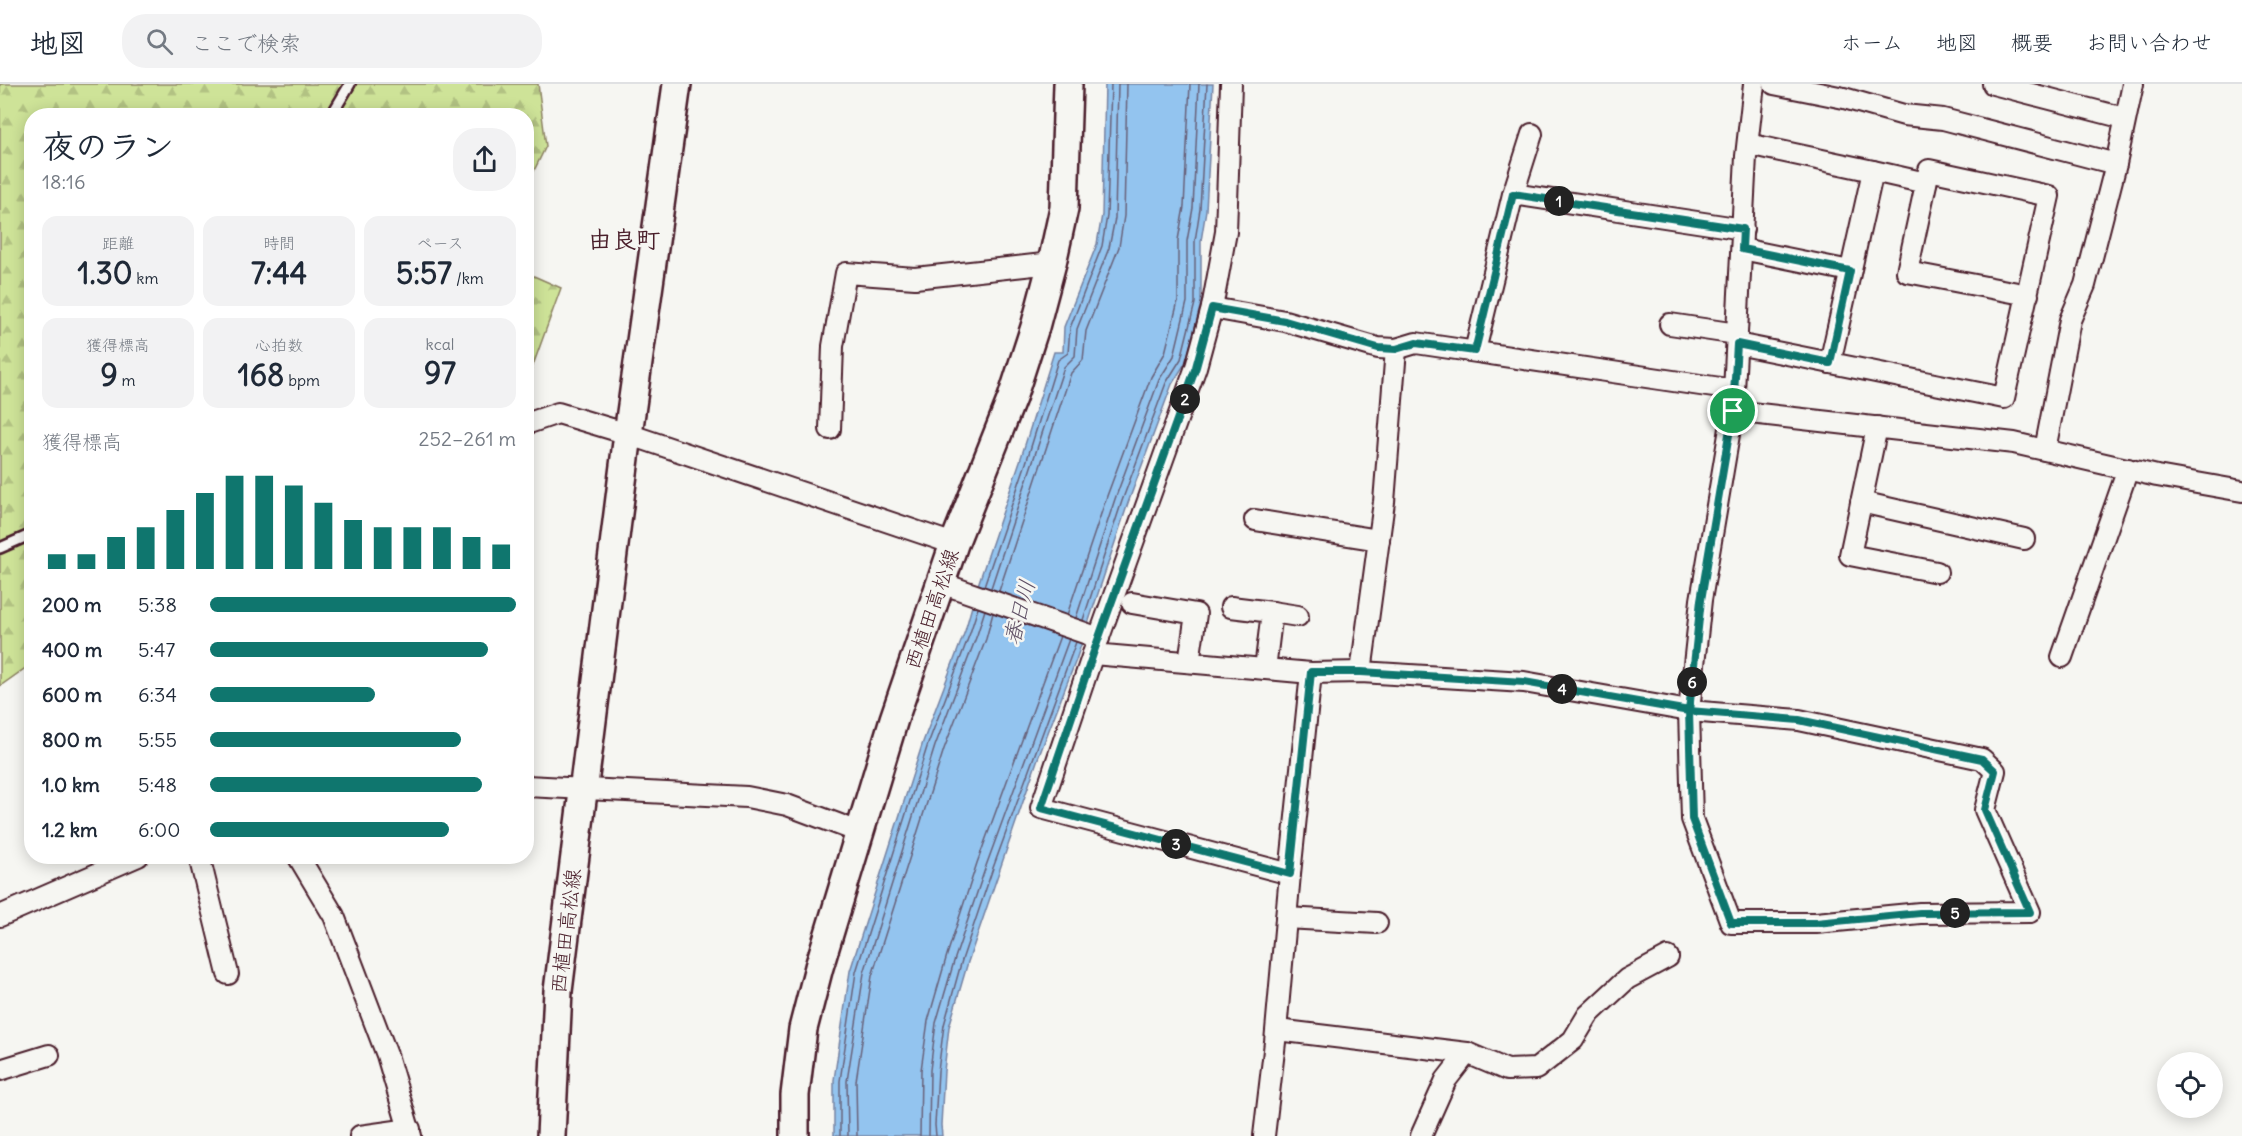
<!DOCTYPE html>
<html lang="ja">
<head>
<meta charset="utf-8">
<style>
	:root { --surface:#fff; --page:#f2f2f3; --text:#1f2937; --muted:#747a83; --line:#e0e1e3; --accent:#0f766e }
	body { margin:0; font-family:Delius,"Klee One",sans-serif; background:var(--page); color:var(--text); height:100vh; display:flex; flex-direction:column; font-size:22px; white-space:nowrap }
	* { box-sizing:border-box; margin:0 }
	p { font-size:20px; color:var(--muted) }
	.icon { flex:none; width:33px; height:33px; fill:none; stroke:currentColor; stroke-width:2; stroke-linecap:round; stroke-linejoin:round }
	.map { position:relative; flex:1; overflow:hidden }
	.sheet { position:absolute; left:24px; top:24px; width:510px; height:756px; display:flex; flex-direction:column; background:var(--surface); border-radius:24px; box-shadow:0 3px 15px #0003 }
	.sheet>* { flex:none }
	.buttons { position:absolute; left:2157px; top:968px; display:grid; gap:12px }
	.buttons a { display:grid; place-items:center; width:66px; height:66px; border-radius:50%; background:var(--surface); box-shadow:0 3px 15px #0003; font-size:30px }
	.pin { position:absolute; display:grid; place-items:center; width:51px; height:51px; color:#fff; margin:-26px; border:3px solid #fff; border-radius:50%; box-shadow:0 2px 6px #0007 }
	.km { position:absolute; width:30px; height:30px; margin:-15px; border-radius:50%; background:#222; color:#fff; font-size:16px; line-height:30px; text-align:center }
	.round { display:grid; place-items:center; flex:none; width:63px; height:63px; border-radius:24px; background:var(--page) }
	.headline { display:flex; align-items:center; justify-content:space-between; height:102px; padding:0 18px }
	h1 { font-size:33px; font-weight:700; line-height:45px }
	.metrics { display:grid; grid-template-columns:repeat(3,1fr); gap:9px; height:102px; padding:6px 18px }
	.metrics div { display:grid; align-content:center; border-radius:15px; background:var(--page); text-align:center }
	.metrics b { font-size:30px; font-weight:700 }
	.metrics small { font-size:16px; font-weight:400 }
	.metrics p { font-size:16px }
	.chart { height:168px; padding:12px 18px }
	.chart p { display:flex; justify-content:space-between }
	.chart svg { width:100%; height:108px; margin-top:6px; stroke:var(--accent); stroke-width:6 }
	ul { padding:0 18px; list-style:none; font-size:20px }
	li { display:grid; grid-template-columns:96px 72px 1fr; align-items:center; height:45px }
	li i { height:15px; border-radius:8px; background:var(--accent) }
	header { display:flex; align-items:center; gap:36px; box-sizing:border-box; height:84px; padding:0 30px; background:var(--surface); border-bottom:2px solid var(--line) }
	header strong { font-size:28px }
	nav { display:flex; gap:33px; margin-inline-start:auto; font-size:21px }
	.search { width:420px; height:54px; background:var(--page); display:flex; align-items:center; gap:15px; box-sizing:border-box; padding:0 21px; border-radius:24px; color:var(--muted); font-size:22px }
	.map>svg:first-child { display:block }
	.forest { fill:url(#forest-firs); stroke:#8c8162; stroke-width:1.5 }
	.water { fill:#93c4ef; stroke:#7682a1; stroke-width:1.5 }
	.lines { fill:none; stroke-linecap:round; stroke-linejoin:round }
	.shore { stroke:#676179; stroke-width:1.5 }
	.lane-casing { stroke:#4a1f2b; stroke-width:14 }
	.street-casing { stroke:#4a1f2b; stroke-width:24 }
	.secondary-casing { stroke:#4a1f2b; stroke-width:32 }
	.lane { stroke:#f6f6f2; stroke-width:9 }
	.street { stroke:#f6f6f2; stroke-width:20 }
	.secondary { stroke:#f6f6f2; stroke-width:27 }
	.route-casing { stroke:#fff; stroke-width:12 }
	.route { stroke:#0f766e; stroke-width:8 }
	.labels { text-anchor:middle; stroke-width:5; stroke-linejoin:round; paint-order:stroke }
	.street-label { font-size:21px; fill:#4a1f2b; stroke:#f6f6f2 }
	.water-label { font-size:22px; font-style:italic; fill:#605166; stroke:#f6f6f2 }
	.quarter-label { font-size:24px; font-weight:bold; fill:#4a1f2b; stroke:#f6f6f2 }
</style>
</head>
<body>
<header>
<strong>地図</strong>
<div class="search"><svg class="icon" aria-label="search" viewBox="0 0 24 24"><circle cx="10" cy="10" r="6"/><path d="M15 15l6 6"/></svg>ここで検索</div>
<nav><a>ホーム</a><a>地図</a><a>概要</a><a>お問い合わせ</a></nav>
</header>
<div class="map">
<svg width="2242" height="1052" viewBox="0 0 2242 1052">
	<defs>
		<pattern id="forest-firs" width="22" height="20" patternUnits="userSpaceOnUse" patternTransform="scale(1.5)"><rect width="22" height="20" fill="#cee398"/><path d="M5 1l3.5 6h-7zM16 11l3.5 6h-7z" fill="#b2c283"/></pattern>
	</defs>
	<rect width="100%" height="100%" fill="#f6f6f2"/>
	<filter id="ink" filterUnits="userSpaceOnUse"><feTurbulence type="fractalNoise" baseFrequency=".0167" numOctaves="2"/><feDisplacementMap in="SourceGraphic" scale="12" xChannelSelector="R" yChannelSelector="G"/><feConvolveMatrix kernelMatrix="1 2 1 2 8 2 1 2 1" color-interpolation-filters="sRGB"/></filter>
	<g filter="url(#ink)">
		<g class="forest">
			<path d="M0 0H538L546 62 527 101 526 32H32L31 580 0 602Z"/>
			<path d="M527 189 561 204 527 298Z"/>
		</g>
		<path class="water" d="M1105 0H1213L1206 126 1201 157V219L1186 278 1172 300 1128 419 1076 576 1037 677 968 878 949 943 944 987 941 1041 942 1052H834V996L850 887 923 658 965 547 978 501 1020 377 1054 268H1063L1064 243 1097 160 1102 131Z"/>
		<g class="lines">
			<g class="shore">
				<path d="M984 502 1026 379 1058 276 1068 269 1070 244 1102 162 1107 132 1111 0"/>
				<path d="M991 504 1064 283 1075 272 1077 245 1109 164 1115 134 1118 0"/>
				<path d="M999 507 1071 289 1083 276 1086 247 1119 163 1124 132 1127 0"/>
				<path d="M1067 531 1107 412 1151 293 1165 269 1178 217V156L1184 123 1190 0"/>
				<path d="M1076 534 1115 415 1159 296 1174 272 1187 218V157L1193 124 1199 0"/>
				<path d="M1083 536 1122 417 1166 299 1181 275 1195 219V157L1200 125 1207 0"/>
				<path d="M840 1052V997L856 888 928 660 970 549 978 524"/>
				<path d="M848 1052 847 997 864 889 935 662 977 551 985 526"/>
				<path d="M857 1052 856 997 872 892 944 665 986 555 993 529"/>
				<path d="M920 1052 921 986 928 937 947 871 977 779 1060 552"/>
				<path d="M929 1052 930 986 936 939 955 874 986 782 1069 555"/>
				<path d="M936 1052 935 1041 938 987 944 941 962 876 993 784 1076 558"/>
			</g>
			<defs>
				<g id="lane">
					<path d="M331 32 350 0"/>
					<path d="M0 464 32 450"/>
				</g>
				<g id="street">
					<path d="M1231 0 1226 148 1212 224 1196 283 1093 570 1311 589 1361 588 1524 598 1689 627 1799 636 1982 675 1995 687 1985 726 2030 828 1920 829 1816 839H1731L1692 735 1689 627 1701 516 1733 327 1746 72 1754 0"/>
					<path d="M1774 0 1844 14 1904 31 1943 35 2116 80 2133 0"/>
					<path d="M1993 0 2124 34"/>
					<path d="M1748 60 1873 87"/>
					<path d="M1513 110 1743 145"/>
					<path d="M1742 165 1850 187"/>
					<path d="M1212 224 1285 237 1378 264 1396 265 1416 259 1734 306"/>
					<path d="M1670 240 1737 250"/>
					<path d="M1737 260 2004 314 2049 112 1929 86 1907 188 2028 211"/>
					<path d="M1475 267 1513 110 1532 50"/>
					<path d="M1830 279 1873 87 1926 99"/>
					<path d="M1733 327 2014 359 2157 392 2242 407"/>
					<path d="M526 340 558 329 628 350 954 460"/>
					<path d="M1877 343 1850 471 1937 488"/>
					<path d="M830 345 833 262 846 189 915 194 1052 179"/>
					<path d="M2045 366 2070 236 2085 201 2116 80"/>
					<path d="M1861 418 2024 455"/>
					<path d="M1255 436 1379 456"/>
					<path d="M941 499 1099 554"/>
					<path d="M1132 519 1196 530 1189 578"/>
					<path d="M1231 523 1272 528 1265 585"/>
					<path d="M1272 528 1298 532"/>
					<path d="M1093 570 1041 724 1290 790"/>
					<path d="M2062 573 2128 385"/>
					<path d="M1361 588 1384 418 1396 265"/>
					<path d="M526 702 747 713 787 721 859 748"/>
					<path d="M199 772 228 890"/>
					<path d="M298 772 334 832 387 971 411 1052"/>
					<path d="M0 832 138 772"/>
					<path d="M1286 834 1377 839"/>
					<path d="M1277 946 1467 969 1507 986 1536 985 1573 956 1588 931 1627 895 1668 873"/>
					<path d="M0 986 49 971"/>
					<path d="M360 1052 410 1045"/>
					<path d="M1264 1052 1275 958 1290 790 1311 589"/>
					<path d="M1421 1052 1446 996 1467 969"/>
				</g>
				<g id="secondary">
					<path d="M551 1052 558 907 628 350 677 0"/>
					<path d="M795 1052V1011L803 945 819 883 894 635 954 460 1012 314 1035 243 1052 179 1064 124 1068 0"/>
				</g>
			</defs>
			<use href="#lane" class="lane-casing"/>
			<use href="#street" class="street-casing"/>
			<use href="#secondary" class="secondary-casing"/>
			<use href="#lane" class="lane"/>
			<use href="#street" class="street"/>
			<use href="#secondary" class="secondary"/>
		</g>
	</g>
	<g class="lines" filter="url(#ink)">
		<defs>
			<path id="route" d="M1733 327 1737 260 1830 279 1850 187 1742 165 1743 145 1513 110 1475 267 1416 259 1396 265 1378 264 1285 237 1212 224 1196 283 1093 570 1041 724 1290 790 1311 588H1361L1524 598 1689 627 1692 735 1731 839H1816L1920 829 2030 828 1985 726 1995 687 1982 675 1799 636 1689 627 1701 516 1733 327"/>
		</defs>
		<use href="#route" class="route-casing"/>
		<use href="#route" class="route"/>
	</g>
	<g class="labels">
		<g class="street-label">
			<text transform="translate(932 525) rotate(-71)" y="7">西植田高松線</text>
			<text transform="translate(566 847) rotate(-83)" y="7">西植田高松線</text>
		</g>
		<g class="water-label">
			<text transform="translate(1019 528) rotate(-75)" y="8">春日川</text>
		</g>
		<g class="quarter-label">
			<text x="624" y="164">由良町</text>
		</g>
	</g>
</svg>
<div class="buttons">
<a><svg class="icon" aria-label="locate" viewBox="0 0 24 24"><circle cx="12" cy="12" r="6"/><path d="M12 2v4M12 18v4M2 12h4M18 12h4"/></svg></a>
</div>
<div class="pin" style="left:1733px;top:327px;background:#1e9e55"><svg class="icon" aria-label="arrive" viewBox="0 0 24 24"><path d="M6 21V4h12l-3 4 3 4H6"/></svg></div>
<b class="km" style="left:1559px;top:117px">1</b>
<b class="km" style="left:1185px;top:315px">2</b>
<b class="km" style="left:1176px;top:760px">3</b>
<b class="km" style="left:1562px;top:605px">4</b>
<b class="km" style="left:1955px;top:829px">5</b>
<b class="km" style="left:1692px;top:598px">6</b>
<section class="sheet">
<div class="headline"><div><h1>夜のラン</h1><p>18:16</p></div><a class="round"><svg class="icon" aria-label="share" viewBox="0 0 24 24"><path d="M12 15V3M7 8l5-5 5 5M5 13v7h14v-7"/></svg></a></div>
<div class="metrics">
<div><p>距離</p><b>1.30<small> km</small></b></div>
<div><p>時間</p><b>7:44</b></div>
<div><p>ペース</p><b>5:57<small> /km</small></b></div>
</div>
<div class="metrics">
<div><p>獲得標高</p><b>9<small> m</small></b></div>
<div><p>心拍数</p><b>168<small> bpm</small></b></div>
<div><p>kcal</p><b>97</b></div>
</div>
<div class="chart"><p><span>獲得標高</span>252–261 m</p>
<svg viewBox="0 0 160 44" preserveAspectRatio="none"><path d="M5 44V38M15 44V38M25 44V31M35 44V27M45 44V20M55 44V13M65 44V6M75 44V6M85 44V10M95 44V17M105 44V24M115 44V27M125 44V27M135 44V27M145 44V31M155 44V34"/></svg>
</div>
<ul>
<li><b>200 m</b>5:38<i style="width:100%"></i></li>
<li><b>400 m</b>5:47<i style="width:91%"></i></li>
<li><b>600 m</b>6:34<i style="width:54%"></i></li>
<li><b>800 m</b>5:55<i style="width:82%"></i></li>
<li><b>1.0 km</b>5:48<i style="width:89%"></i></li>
<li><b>1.2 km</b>6:00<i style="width:78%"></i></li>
</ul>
</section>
</div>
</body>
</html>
